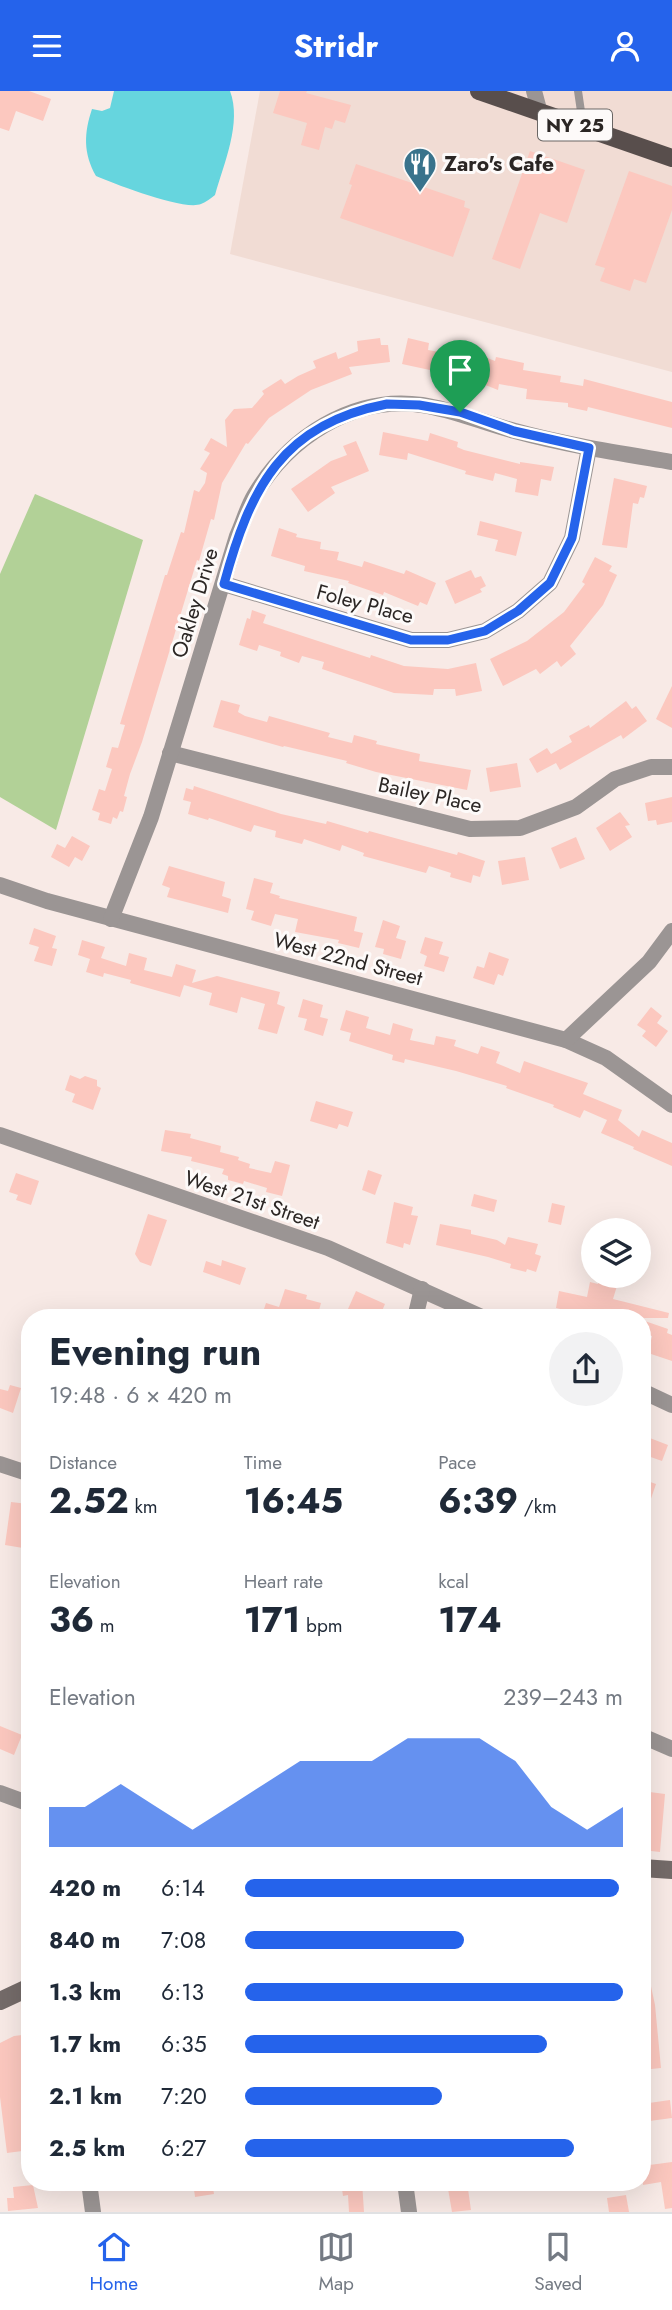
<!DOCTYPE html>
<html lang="en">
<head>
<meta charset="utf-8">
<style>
	:root { --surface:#fff; --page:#f2f2f3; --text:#1f2937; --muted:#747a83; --line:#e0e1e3; --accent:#2563eb }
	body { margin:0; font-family:Jost,sans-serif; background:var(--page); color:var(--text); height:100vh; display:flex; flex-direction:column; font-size:26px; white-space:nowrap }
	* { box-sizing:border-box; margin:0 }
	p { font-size:23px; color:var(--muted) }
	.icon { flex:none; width:38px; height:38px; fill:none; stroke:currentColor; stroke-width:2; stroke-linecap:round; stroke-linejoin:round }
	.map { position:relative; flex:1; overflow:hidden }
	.sheet { position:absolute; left:21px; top:1218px; width:630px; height:882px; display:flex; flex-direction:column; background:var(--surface); border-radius:28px; box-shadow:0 7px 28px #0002 }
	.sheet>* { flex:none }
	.tools { position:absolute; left:581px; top:1127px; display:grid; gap:14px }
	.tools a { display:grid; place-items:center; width:70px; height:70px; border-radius:50%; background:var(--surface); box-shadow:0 7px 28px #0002; font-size:35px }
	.pin { position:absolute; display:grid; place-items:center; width:60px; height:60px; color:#fff; margin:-72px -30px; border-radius:50% 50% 50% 0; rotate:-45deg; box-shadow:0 0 7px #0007 }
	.pin .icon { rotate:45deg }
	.round { display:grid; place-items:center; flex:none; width:74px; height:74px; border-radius:37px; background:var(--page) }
	.headline { display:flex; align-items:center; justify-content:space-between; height:119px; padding:0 28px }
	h1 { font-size:38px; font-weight:700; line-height:52px }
	.figures { display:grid; grid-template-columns:repeat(3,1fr); gap:10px; height:119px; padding:7px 28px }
	.figures div { display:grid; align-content:center }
	.figures b { font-size:35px; font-weight:700 }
	.figures small { font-size:19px; font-weight:400 }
	.figures p { font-size:19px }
	.chart { height:196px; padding:14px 28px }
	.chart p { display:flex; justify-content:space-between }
	.chart svg { width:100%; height:126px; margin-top:7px; fill:var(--accent); opacity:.7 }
	ul { padding:0 28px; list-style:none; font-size:23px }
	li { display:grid; grid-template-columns:112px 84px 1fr; align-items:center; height:52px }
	li i { height:18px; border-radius:9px; background:var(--accent) }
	header { display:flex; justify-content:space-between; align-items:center; height:91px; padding:0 28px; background:var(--accent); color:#fff; font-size:32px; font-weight:700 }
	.menu { display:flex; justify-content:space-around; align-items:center; height:98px; border-top:2px solid var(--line); background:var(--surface); font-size:19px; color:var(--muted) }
	.menu a { display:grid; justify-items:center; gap:4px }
	.menu .active { color:var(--accent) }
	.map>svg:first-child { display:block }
	.built { fill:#f1dcd4 }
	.green { fill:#b2d197 }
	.water { fill:#66d5de }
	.building { fill:#fcc8bf }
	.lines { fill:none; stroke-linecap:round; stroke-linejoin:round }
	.lane { stroke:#9b9594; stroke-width:8 }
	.street { stroke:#9b9594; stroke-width:16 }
	.secondary { stroke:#746b69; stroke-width:18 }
	.primary { stroke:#584e4c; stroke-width:18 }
	.route-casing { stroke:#fff; stroke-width:14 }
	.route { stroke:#2563eb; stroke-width:9 }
	.labels { text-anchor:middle; stroke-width:6; stroke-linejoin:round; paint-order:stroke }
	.shield { fill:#fdfaf9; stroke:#6a6664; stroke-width:2 }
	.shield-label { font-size:19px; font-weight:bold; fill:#2b2624 }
	.poi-label { font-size:21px; font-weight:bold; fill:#2b2624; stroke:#fdfaf9; text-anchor:start }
	.street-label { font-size:21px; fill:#2b2624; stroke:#fdfaf9 }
</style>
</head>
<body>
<header><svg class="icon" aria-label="menu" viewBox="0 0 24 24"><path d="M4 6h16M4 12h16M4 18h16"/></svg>Stridr<svg class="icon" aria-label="person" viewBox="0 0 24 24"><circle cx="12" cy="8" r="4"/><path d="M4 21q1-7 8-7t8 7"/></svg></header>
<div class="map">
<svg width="672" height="2121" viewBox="0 0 672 2121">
	<rect width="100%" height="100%" fill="#f8eae6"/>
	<path class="built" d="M260 0H672V281L230 163Z"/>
	<path class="green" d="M35 403 143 449 56 739 0 706V483Z"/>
	<path class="water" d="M114 0H230C242 32 224 72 215 104 211 107 206 111 201 113 184 120 115 93 96 85 83 62 84 42 92 18L102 20 110 17Z"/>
	<g class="building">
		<path d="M0 0H29L51 8 43 30 16 20 9 40 0 37Z"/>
		<path d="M280 0H307L306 2 351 14 345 32 335 29 332 38 325 36 319 59 301 54 307 32 273 22Z"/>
		<path d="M530 60 585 79 567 132 540 122 520 178 492 168Z"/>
		<path d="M356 73 465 110 464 116 470 118 453 166 340 127 352 94 349 93Z"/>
		<path d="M629 80 672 95V119L646 192 634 188 630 200 600 190 605 177 595 174Z"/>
		<path d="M380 247 381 254H388L390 271 349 276 352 283 311 299 269 327 248 353 246 352 222 392 214 429 211 428 199 470 197 469 142 651 130 683 124 705 127 706 123 721 120 720 117 728 113 726 111 733 98 729 100 722 92 719 99 698 105 700 112 678 106 676 112 656 118 657 125 634 120 633 165 484H167L181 441 184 442 194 399 199 401 205 392 207 382 200 378 210 362 204 359 211 347 227 356 225 329 234 318 252 317 264 303 262 300 281 288 285 293 298 285 316 277 313 270 336 261 338 268 358 260 357 250Z"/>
		<path d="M408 247 429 252 428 259 451 263 454 254 495 270 496 266 524 272 523 279 561 285 560 291 583 295 584 288 672 311V337L588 316 587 320 568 316V312L526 308 527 298 499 293 498 299 455 282 453 287 439 281 402 273Z"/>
		<path d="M383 341 428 350 430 342 458 351 457 356 464 359 520 373V371L554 376 551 390 541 388 538 405 515 401 517 388 495 382 493 390 465 383 466 380 408 362 407 369 379 364Z"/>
		<path d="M356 350 369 380 331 396 335 402 308 421 291 398 331 370 347 364 343 355Z"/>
		<path d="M614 387 647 395 644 407 640 406 638 413 633 412 627 457 602 454Z"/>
		<path d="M480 430 522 441 516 465 495 460 498 449 477 444Z"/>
		<path d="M279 437 297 443 296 446 321 451 320 458 339 461 337 469 362 476 364 470 404 483 406 479 436 492 427 514 420 511 418 515 384 501 383 504 348 492 349 490 304 480 305 475 271 465Z"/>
		<path d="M595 466 612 475 609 480 617 484 603 514 570 555 576 563 561 576 557 570 540 583 536 578 503 595 490 568 527 550 564 521 585 493 582 491Z"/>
		<path d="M471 479 475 487 481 485 486 495 480 498 482 501 455 513 445 490Z"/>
		<path d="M252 519 266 524 263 532 370 567 371 564 404 575 448 578 476 572 482 600 456 605 455 598H434L433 604 394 602 322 578 324 571 302 565 299 572 280 565 281 561 259 554 257 560 239 554 247 527 250 528Z"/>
		<path d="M672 595V637L656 628Z"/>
		<path d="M221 609 240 614 238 621 245 625 267 631 269 625 330 642 328 646 352 652 354 644 377 650 376 653 420 663 419 670 471 679 467 699 376 681 346 672 347 670 284 655 283 656 213 636Z"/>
		<path d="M626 610 632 618 636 615 647 630 623 648 621 644 560 679 556 672 537 682 529 668 547 657 551 663 572 651 569 645 589 634 590 637Z"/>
		<path d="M517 672 521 696 490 701 486 677Z"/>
		<path d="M194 695 281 723 326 733 327 730 368 742 369 740 457 764 458 761 485 770 480 786 473 784 471 792 450 786 451 782 429 775 426 782 363 765 364 762 342 754 340 760 304 748 302 753 275 746 276 740 254 734 251 741 209 727 208 729 188 723 191 711 183 709 186 697 193 699Z"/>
		<path d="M672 706V731L657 734 656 729 648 730 645 712Z"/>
		<path d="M620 721 630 734 625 735 632 746 610 760 596 737Z"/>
		<path d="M72 745 90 755 82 770 75 766 69 776 51 766 57 753 65 757Z"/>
		<path d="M576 746 585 768 560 778 551 757Z"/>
		<path d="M525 766 529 789 502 794 498 770Z"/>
		<path d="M169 775 225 791 222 805 231 808 228 822 167 806 170 797 162 794Z"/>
		<path d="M254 787 273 792 270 802 280 805 279 807 357 826 354 840 363 842 359 857 338 852 339 849 295 841 298 828 275 823 271 835 251 829 254 820 246 818Z"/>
		<path d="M383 829 400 835 396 847 406 850 401 868 383 863 384 858 375 856Z"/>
		<path d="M34 837 56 845 52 857 57 858 52 875 34 870 39 856 29 853Z"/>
		<path d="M425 846 443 851 439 863 449 866 444 881 424 875 427 865 420 862Z"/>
		<path d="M82 849 105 856 101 867 126 875 129 862 147 867 144 879 172 886 176 873 196 879 192 892 217 885 280 901 277 913 285 916 277 943 258 938 265 913 241 906 237 922 209 914 212 902 184 894 180 906 130 892 131 889 104 882 103 886 86 881 90 868 78 864Z"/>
		<path d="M489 861 509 868 503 885 498 883 494 894 473 887 477 875 484 877Z"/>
		<path d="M303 908 323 914 320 926 328 928 323 945 304 939 307 928 298 926Z"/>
		<path d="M651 916 662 925 657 932 668 940 656 956 642 945 646 940 637 934Z"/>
		<path d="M346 919 369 926 366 937 390 944 393 932 413 938 410 949 434 954 436 945 456 949 454 955 478 963 481 955 500 961 496 972 520 982 524 970 588 992 583 1003 622 1019 618 1029 639 1046 642 1039 672 1052V1075L633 1058 634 1056 601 1042 607 1029 584 1019 580 1027 553 1016 554 1014 506 997 507 995 456 980 405 968 404 972 392 969 393 964 349 950 351 942 340 939Z"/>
		<path d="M70 984 80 988 85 985 97 989V995L101 997 93 1019 72 1011 75 1003 65 999Z"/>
		<path d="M316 1010 353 1021 348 1036 339 1033 337 1038 310 1030Z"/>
		<path d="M165 1039 191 1043 190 1047 221 1055 220 1061 239 1066 238 1069 250 1073 249 1077 271 1082 275 1070 290 1074 282 1105 266 1101 267 1097 244 1090 243 1093 228 1089V1085L222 1083 224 1078 191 1070 192 1066 161 1060Z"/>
		<path d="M368 1079 382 1084 375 1104 362 1099Z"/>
		<path d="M16 1082 39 1090 31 1114 16 1109 18 1104 9 1101Z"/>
		<path d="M474 1103 497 1109 494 1121 471 1115Z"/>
		<path d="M394 1111 413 1116 411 1124 418 1125 410 1154 404 1152 403 1157 386 1152Z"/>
		<path d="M552 1112 565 1115 561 1134 548 1131Z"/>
		<path d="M148 1123 167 1129 151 1175 140 1171 135 1163Z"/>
		<path d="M440 1133 471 1139V1143L497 1149 505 1154 508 1146 538 1153 535 1163 541 1165 536 1181 527 1178 526 1181 510 1177 511 1173 488 1166 436 1154Z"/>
		<path d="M222 1169 246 1177 240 1194 203 1181 206 1170 221 1175Z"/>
		<path d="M601 1185H620L613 1208 669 1222 668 1227H586V1224L556 1217 559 1200 587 1206 590 1191 598 1193Z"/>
		<path d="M285 1198 307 1204 306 1208 321 1212 317 1227H261L266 1212 279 1216Z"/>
		<path d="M356 1200 385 1213 379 1227H368L348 1218Z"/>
		<path d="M642 1229 668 1238 667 1242 672 1244V1270L648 1262 652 1245 642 1243Z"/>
		<path d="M10 1294 21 1297 13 1322 0 1317V1298L8 1300Z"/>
		<path d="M642 1344 668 1354 662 1370 642 1363Z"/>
		<path d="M642 1388 656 1393 644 1428 642 1427Z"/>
		<path d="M11 1411 28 1413 23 1457 5 1454Z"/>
		<path d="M0 1635 22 1644 14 1664 0 1658Z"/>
		<path d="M642 1700 665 1703 660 1761 642 1759Z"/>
		<path d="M649 1886 655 1914 661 1977 642 1979V1887Z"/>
		<path d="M30 1943V2059L7 2062 0 2006V1952L14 1945Z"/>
		<path d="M670 2009 672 2027 642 2031V2013Z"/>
		<path d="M672 2071V2117L665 2118 661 2091 643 2094 642 2075Z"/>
		<path d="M193 2091H212L214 2103 195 2106Z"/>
		<path d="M341 2091H362L364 2121H349L348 2104 343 2105Z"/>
		<path d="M467 2091 471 2119 452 2121 447 2092Z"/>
		<path d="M33 2094 38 2117 8 2120 7 2107H14L13 2096Z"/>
		<path d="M626 2104 629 2121H609L607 2107Z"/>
	</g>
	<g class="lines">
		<path class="lane" d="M578 0 583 34"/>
		<g class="street">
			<path d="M534 0 540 22"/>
			<path d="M224 493 411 549H448L485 540 518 520 550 492 572 447 589 357"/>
			<path d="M170 662 470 738 520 737 576 716 615 688 651 676H672"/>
			<path d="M0 794 47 810 566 949 606 967 672 1014"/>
			<path d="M111 828 151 726 237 445C243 432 247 417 254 405 288 347 352 304 422 314 455 319 483 332 515 340 566 354 619 362 672 371"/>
			<path d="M566 949 649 871 672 840"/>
			<path d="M0 1044 328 1157 484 1227"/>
			<path d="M415 1227 422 1198"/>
			<path d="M642 1300 672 1314"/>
			<path d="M0 1373 30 1383"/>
			<path d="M642 1645 672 1658"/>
			<path d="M0 1702 30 1713"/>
			<path d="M89 2091 93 2121"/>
			<path d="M405 2091 409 2121"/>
		</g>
		<g class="secondary">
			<path d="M642 1777 672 1779"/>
			<path d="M0 1910 30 1896"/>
		</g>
		<path class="primary" d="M479 0 672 67"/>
	</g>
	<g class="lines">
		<defs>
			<path id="route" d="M387 313 419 314 460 321 514 340 589 357 572 447 550 492 518 520 485 540 448 549H411L224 493C250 397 282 333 387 313Z"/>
		</defs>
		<use href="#route" class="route-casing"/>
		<use href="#route" class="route"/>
	</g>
	<defs>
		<symbol id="restaurant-pin" viewBox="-11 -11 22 30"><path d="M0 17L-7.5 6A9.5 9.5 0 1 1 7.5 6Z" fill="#39738c" stroke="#fdfaf9"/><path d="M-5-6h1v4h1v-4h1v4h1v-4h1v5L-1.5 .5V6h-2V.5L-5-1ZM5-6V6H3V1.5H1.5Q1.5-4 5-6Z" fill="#fff"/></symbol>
	</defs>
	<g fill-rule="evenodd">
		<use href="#restaurant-pin" x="401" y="54" width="38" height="52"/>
	</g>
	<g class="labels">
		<rect class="shield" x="538" y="18.5" width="74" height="31" rx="5"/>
		<g class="shield-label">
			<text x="575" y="41">NY 25</text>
		</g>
		<g class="poi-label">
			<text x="444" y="80">Zaro's Cafe</text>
		</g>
		<g class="street-label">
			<text transform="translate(195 512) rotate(-73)" y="7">Oakley Drive</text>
			<text transform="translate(365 513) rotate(15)" y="7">Foley Place</text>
			<text transform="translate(430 704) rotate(12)" y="7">Bailey Place</text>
			<text transform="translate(348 868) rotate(15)" y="7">West 22nd Street</text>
			<text transform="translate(252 1109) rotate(19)" y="7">West 21st Street</text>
		</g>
	</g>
</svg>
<div class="tools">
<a><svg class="icon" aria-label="layers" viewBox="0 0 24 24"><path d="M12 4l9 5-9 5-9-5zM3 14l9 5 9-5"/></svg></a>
</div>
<div class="pin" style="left:460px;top:321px;background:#1e9e55"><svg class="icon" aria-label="arrive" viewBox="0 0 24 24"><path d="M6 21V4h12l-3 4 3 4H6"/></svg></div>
<section class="sheet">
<div class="headline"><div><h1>Evening run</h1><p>19:48 · 6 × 420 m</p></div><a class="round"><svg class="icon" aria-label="share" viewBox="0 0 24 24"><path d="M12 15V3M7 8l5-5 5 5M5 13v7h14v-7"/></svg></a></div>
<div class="figures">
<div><p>Distance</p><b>2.52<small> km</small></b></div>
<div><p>Time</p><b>16:45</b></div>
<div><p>Pace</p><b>6:39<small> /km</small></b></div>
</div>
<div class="figures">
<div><p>Elevation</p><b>36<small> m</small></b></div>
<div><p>Heart rate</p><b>171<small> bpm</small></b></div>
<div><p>kcal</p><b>174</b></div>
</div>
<div class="chart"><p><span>Elevation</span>239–243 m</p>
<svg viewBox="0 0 160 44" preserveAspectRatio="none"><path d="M0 44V30L10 30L20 22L30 30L40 38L50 30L60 22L70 14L80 14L90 14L100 6L110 6L120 6L130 14L140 30L150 38L160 30V44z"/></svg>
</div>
<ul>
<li><b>420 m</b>6:14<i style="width:99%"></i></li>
<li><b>840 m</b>7:08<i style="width:58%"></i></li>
<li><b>1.3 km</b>6:13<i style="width:100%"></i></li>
<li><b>1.7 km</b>6:35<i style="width:80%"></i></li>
<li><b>2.1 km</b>7:20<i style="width:52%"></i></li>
<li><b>2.5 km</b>6:27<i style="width:87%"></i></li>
</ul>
</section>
</div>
<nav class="menu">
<a class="active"><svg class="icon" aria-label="home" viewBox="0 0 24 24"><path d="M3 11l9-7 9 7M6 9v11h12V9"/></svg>Home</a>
<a><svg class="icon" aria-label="map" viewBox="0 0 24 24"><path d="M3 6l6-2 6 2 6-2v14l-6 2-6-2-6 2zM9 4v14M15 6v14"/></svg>Map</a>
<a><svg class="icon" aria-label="saved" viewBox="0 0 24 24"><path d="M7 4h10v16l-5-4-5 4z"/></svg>Saved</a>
</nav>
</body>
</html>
